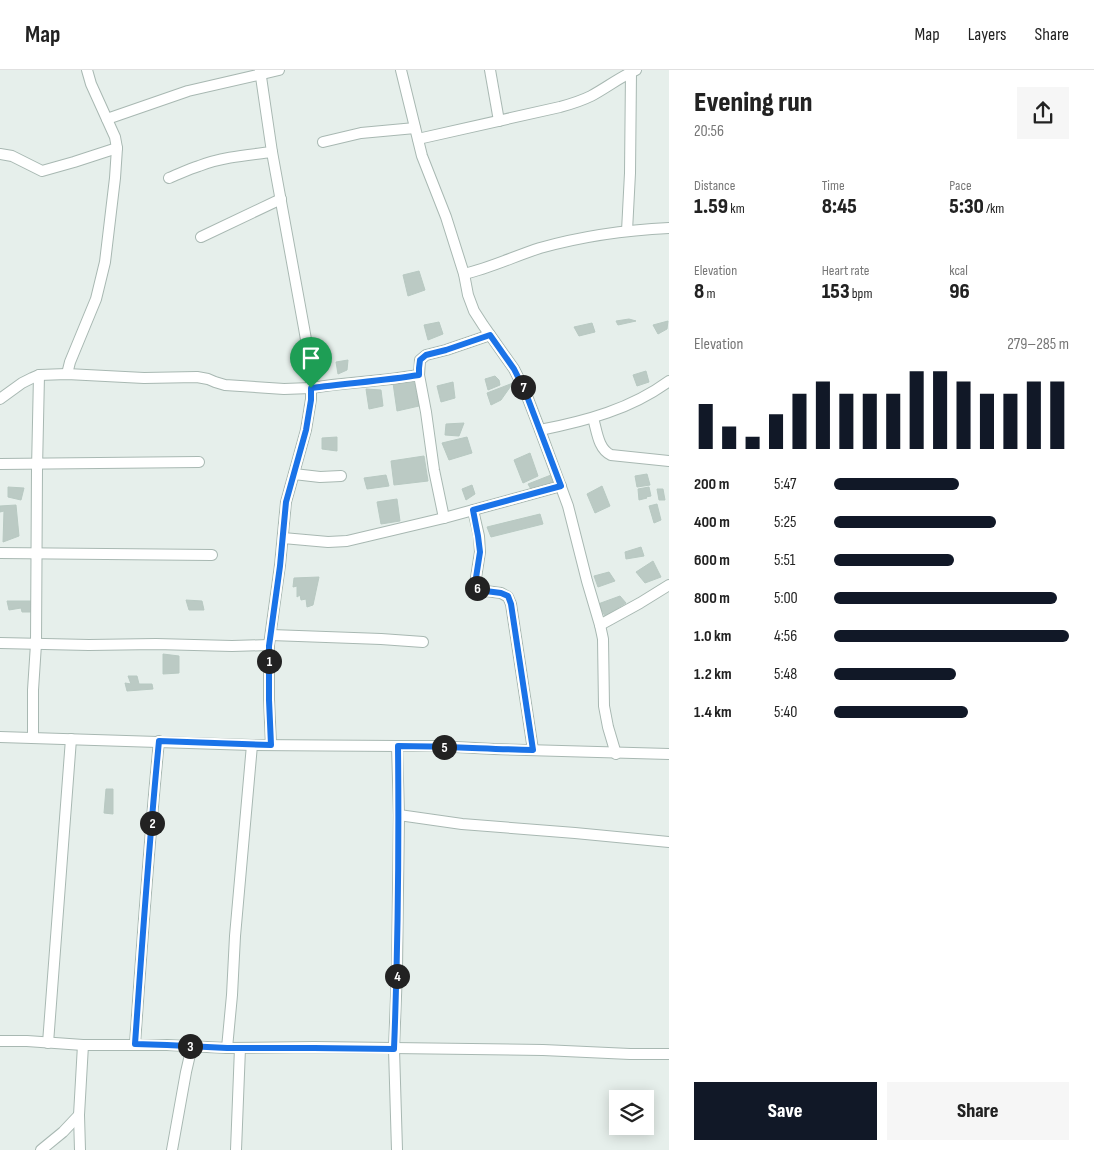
<!DOCTYPE html>
<html lang="en">
<head>
<meta charset="utf-8">
<style>
	:root { --surface:#fff; --page:#f6f6f6; --text:#222; --muted:#767676; --line:#e0e0e0; --accent:#111827 }
	body { margin:0; font-family:"Sofia Sans Condensed",sans-serif; background:var(--page); color:var(--text); height:100vh; display:flex; flex-direction:column; font-size:19px; white-space:nowrap }
	* { box-sizing:border-box; margin:0 }
	p { font-size:16px; color:var(--muted) }
	.icon { flex:none; width:28px; height:28px; fill:none; stroke:currentColor; stroke-width:2; stroke-linecap:round; stroke-linejoin:round }
	.map { position:relative; flex:1; overflow:hidden }
	.panel { display:flex; flex-direction:column; background:var(--surface); width:425px }
	.panel>* { flex:none }
	.buttons { position:absolute; left:609px; top:1020px; display:grid; gap:10px }
	.buttons a { display:grid; place-items:center; width:45px; height:45px; border-radius:0px; background:var(--surface); box-shadow:0 2px 12px #0003; font-size:25px }
	.pin { position:absolute; display:grid; place-items:center; width:42px; height:42px; color:#fff; margin:-51px -21px; border-radius:50% 50% 50% 0; rotate:-45deg; box-shadow:0 0 5px #0007 }
	.pin .icon { rotate:45deg }
	.km { position:absolute; width:25px; height:25px; margin:-12px; border-radius:50%; background:#222; color:#fff; font-size:14px; line-height:25px; text-align:center }
	.round { display:grid; place-items:center; flex:none; width:52px; height:52px; border-radius:0px; background:var(--page) }
	.summary { display:flex; align-items:center; justify-content:space-between; height:85px; padding:0 25px }
	h1 { font-size:28px; font-weight:800; line-height:38px }
	.metrics { display:grid; grid-template-columns:repeat(3,1fr); gap:8px; height:85px; padding:5px 25px }
	.metrics div { display:grid; align-content:center }
	.metrics b { font-size:21px; font-weight:800 }
	.metrics small { font-size:14px; font-weight:400 }
	.metrics p { font-size:14px }
	.chart { height:140px; padding:10px 25px }
	.chart p { display:flex; justify-content:space-between }
	.chart svg { width:100%; height:90px; margin-top:5px; stroke:var(--accent); stroke-width:6 }
	.primary-button { display:flex; gap:10px; margin-top:auto; padding:10px 25px }
	.primary-button a { flex:1; height:58px; border-radius:0px; background:var(--accent); color:#fff; font-size:20px; font-weight:800; line-height:58px; text-align:center }
	.primary-button a+a { background:var(--page); color:var(--text) }
	ul { padding:0 25px; list-style:none; font-size:16px }
	li { display:grid; grid-template-columns:80px 60px 1fr; align-items:center; height:38px }
	li i { height:12px; border-radius:6px; background:var(--accent) }
	header { display:flex; align-items:center; gap:30px; box-sizing:border-box; height:70px; padding:0 25px; background:var(--surface); border-bottom:1px solid var(--line) }
	header strong { font-size:24px }
	nav { display:flex; gap:28px; margin-inline-start:auto; font-size:18px }
	main { display:flex; flex:1; min-height:0 }
	.map>svg:first-child { display:block }
	.building { fill:#bbcac4; stroke:#b8c9c2 }
	.lines { fill:none; stroke-linecap:round; stroke-linejoin:round }
	.minor-casing { stroke:#a8b8b2; stroke-width:12 }
	.minor { stroke:#fff; stroke-width:10 }
	.route-casing { stroke:#fff; stroke-width:10 }
	.route { stroke:#1a73e8; stroke-width:6 }
</style>
</head>
<body>
<header>
<strong>Map</strong>
<nav><a>Map</a><a>Layers</a><a>Share</a></nav>
</header>
<main>
<div class="map">
<svg width="669" height="1080" viewBox="0 0 669 1080">
	<rect width="100%" height="100%" fill="#e6efeb"/>
	<g class="building">
		<path d="M419 201 425 220 408 226 403 205Z"/>
		<path d="M629 249 636 251 618 255 616 251Z"/>
		<path d="M668 251 667 259 658 264 653 255Z"/>
		<path d="M439 252 443 264 428 270 424 255Z"/>
		<path d="M592 253 595 262 579 266 574 257Z"/>
		<path d="M348 290 347 300 338 304 336 292Z"/>
		<path d="M646 301 649 312 637 316 633 305Z"/>
		<path d="M495 306 499 310 500 315 488 320 485 309Z"/>
		<path d="M414 312 419 336 397 341 393 313Z"/>
		<path d="M453 312 455 328 441 332 437 316Z"/>
		<path d="M513 313 501 330 491 335 487 323Z"/>
		<path d="M366 319 381 320 383 336 369 339Z"/>
		<path d="M464 353 459 366 445 365 446 354Z"/>
		<path d="M337 367V381L322 379V368Z"/>
		<path d="M467 367 472 383 449 390 442 373Z"/>
		<path d="M530 383 538 406 523 413 514 390Z"/>
		<path d="M424 386 428 411 394 415 391 391Z"/>
		<path d="M647 404 650 415 637 417 635 406Z"/>
		<path d="M386 405 389 416 367 419 364 408Z"/>
		<path d="M551 405 555 415 532 421 528 414Z"/>
		<path d="M472 415 475 424 466 430 462 419Z"/>
		<path d="M602 416 610 436 595 443 587 424Z"/>
		<path d="M8 417 24 418 21 430 8 427Z"/>
		<path d="M649 417 651 426 646 427 647 428 639 430 638 419Z"/>
		<path d="M657 419H663L665 430H659Z"/>
		<path d="M397 429 400 451 381 454 377 432Z"/>
		<path d="M657 434 661 450 654 453 649 436Z"/>
		<path d="M16 435 19 466 3 472 4 441 0 442V436Z"/>
		<path d="M540 444 543 454 491 467 487 457Z"/>
		<path d="M641 477 644 486 626 489 625 482Z"/>
		<path d="M653 491 661 507 645 513 636 502Z"/>
		<path d="M609 502 615 511 598 517 594 506Z"/>
		<path d="M319 507 313 535 307 537 306 529 301 530 300 525 297 527V516L293 517 294 508Z"/>
		<path d="M620 526 626 533 605 546 598 534Z"/>
		<path d="M186 530 202 531 204 540H189Z"/>
		<path d="M7 531H36L34 542H22L21 538 9 540Z"/>
		<path d="M163 584 179 586V603L163 604Z"/>
		<path d="M128 606H137L139 614H152L153 619 127 621 125 613 131 614Z"/>
		<path d="M106 719H113V744L104 743Z"/>
	</g>
	<g class="lines">
		<defs>
			<g id="minor">
				<path d="M260 0 272 82 304 258 310 293 311 310V329L306 360 286 432 280 495 269 575V629L271 675"/>
				<path d="M401 0 422 86 446 147 464 204 468 225 474 241 483 255 514 299 525 321 540 360 568 436 587 511 600 555 603 569 604 636 608 657 616 684"/>
				<path d="M490 0 499 51"/>
				<path d="M107 49 188 21 279 0"/>
				<path d="M418 69 560 37C571 34 581 31 591 26 606 18 620 7 636 0"/>
				<path d="M323 72 361 63 415 58"/>
				<path d="M0 84 12 86 42 101 74 92 117 78"/>
				<path d="M169 108C179 104 189 99 199 96 222 87 248 85 272 82"/>
				<path d="M627 161 630 103 631 2"/>
				<path d="M201 167 281 129"/>
				<path d="M464 204C490 198 515 186 540 178 583 166 625 160 669 158"/>
				<path d="M67 304 70 292 96 229 105 192 115 108 117 78 115 67 91 14 87 0"/>
				<path d="M0 329 22 313 32 308 39 305 67 304 144 308 197 307 208 309 215 312 225 315 284 319 311 318 332 315 391 309 419 305"/>
				<path d="M593 348C597 361 598 379 611 385L669 391"/>
				<path d="M540 360C586 351 631 339 669 311"/>
				<path d="M0 394 199 392"/>
				<path d="M294 404 320 407 341 406"/>
				<path d="M473 440 479 466 480 482 475 514 476 518 478 520 501 523 508 527 511 534 533 680"/>
				<path d="M444 448 434 400 426 342 419 305 420 290 426 285 446 280 490 265"/>
				<path d="M283 468 328 472 347 471 444 448 561 416"/>
				<path d="M0 483 212 485"/>
				<path d="M600 555 640 533 669 515"/>
				<path d="M271 565 381 569 423 572"/>
				<path d="M0 573 89 575 156 574 232 576 269 575"/>
				<path d="M0 667 252 675 397 676 399 745 398 819 397 900 394 979 397 1080"/>
				<path d="M33 668V620L36 574 37 399 39 305"/>
				<path d="M397 676H437L494 679 669 684"/>
				<path d="M399 745 462 754 575 763 669 772"/>
				<path d="M0 971H27L83 975H167L227 978 314 977 543 980 630 984H669"/>
				<path d="M48 973 71 669"/>
				<path d="M135 974C142 873 149 772 159 671"/>
				<path d="M227 978 232 925 235 866 252 675"/>
				<path d="M41 1080 63 1062 79 1045"/>
				<path d="M80 1080 79 1045 83 975"/>
				<path d="M172 1080 186 1002 192 976"/>
				<path d="M236 1080 240 978"/>
			</g>
		</defs>
		<use href="#minor" class="minor-casing"/>
		<use href="#minor" class="minor"/>
	</g>
	<g class="lines">
		<defs>
			<path id="route" d="M490 265 514 299 525 321 561 416 473 440 478 466 480 482 475 514 476 518 478 520 501 523 508 526 511 534 533 680C488 679 443 676 398 676 399 777 398 878 394 979L314 978H227L167 975 135 974C142 873 149 772 159 671L271 675 269 630V576L280 496 286 432 306 360 311 330V318C347 313 383 311 419 305V298L420 290 426 285 446 280Z"/>
		</defs>
		<use href="#route" class="route-casing"/>
		<use href="#route" class="route"/>
	</g>
</svg>
<div class="buttons">
<a><svg class="icon" aria-label="layers" viewBox="0 0 24 24"><path d="M12 4l9 5-9 5-9-5zM3 14l9 5 9-5"/></svg></a>
</div>
<div class="pin" style="left:311px;top:318px;background:#1e9e55"><svg class="icon" aria-label="arrive" viewBox="0 0 24 24"><path d="M6 21V4h12l-3 4 3 4H6"/></svg></div>
<b class="km" style="left:269px;top:591px">1</b>
<b class="km" style="left:152px;top:753px">2</b>
<b class="km" style="left:190px;top:976px">3</b>
<b class="km" style="left:397px;top:906px">4</b>
<b class="km" style="left:444px;top:677px">5</b>
<b class="km" style="left:477px;top:518px">6</b>
<b class="km" style="left:523px;top:317px">7</b>
</div>
<section class="panel">
<div class="summary"><div><h1>Evening run</h1><p>20:56</p></div><a class="round"><svg class="icon" aria-label="share" viewBox="0 0 24 24"><path d="M12 15V3M7 8l5-5 5 5M5 13v7h14v-7"/></svg></a></div>
<div class="metrics">
<div><p>Distance</p><b>1.59<small> km</small></b></div>
<div><p>Time</p><b>8:45</b></div>
<div><p>Pace</p><b>5:30<small> /km</small></b></div>
</div>
<div class="metrics">
<div><p>Elevation</p><b>8<small> m</small></b></div>
<div><p>Heart rate</p><b>153<small> bpm</small></b></div>
<div><p>kcal</p><b>96</b></div>
</div>
<div class="chart"><p><span>Elevation</span>279–285 m</p>
<svg viewBox="0 0 160 44" preserveAspectRatio="none"><path d="M5 44V22M15 44V33M25 44V38M35 44V27M45 44V17M55 44V11M65 44V17M75 44V17M85 44V17M95 44V6M105 44V6M115 44V11M125 44V17M135 44V17M145 44V11M155 44V11"/></svg>
</div>
<ul>
<li><b>200 m</b>5:47<i style="width:53%"></i></li>
<li><b>400 m</b>5:25<i style="width:69%"></i></li>
<li><b>600 m</b>5:51<i style="width:51%"></i></li>
<li><b>800 m</b>5:00<i style="width:95%"></i></li>
<li><b>1.0 km</b>4:56<i style="width:100%"></i></li>
<li><b>1.2 km</b>5:48<i style="width:52%"></i></li>
<li><b>1.4 km</b>5:40<i style="width:57%"></i></li>
</ul>
<div class="primary-button"><a>Save</a><a>Share</a></div>
</section>
</main>
</body>
</html>
